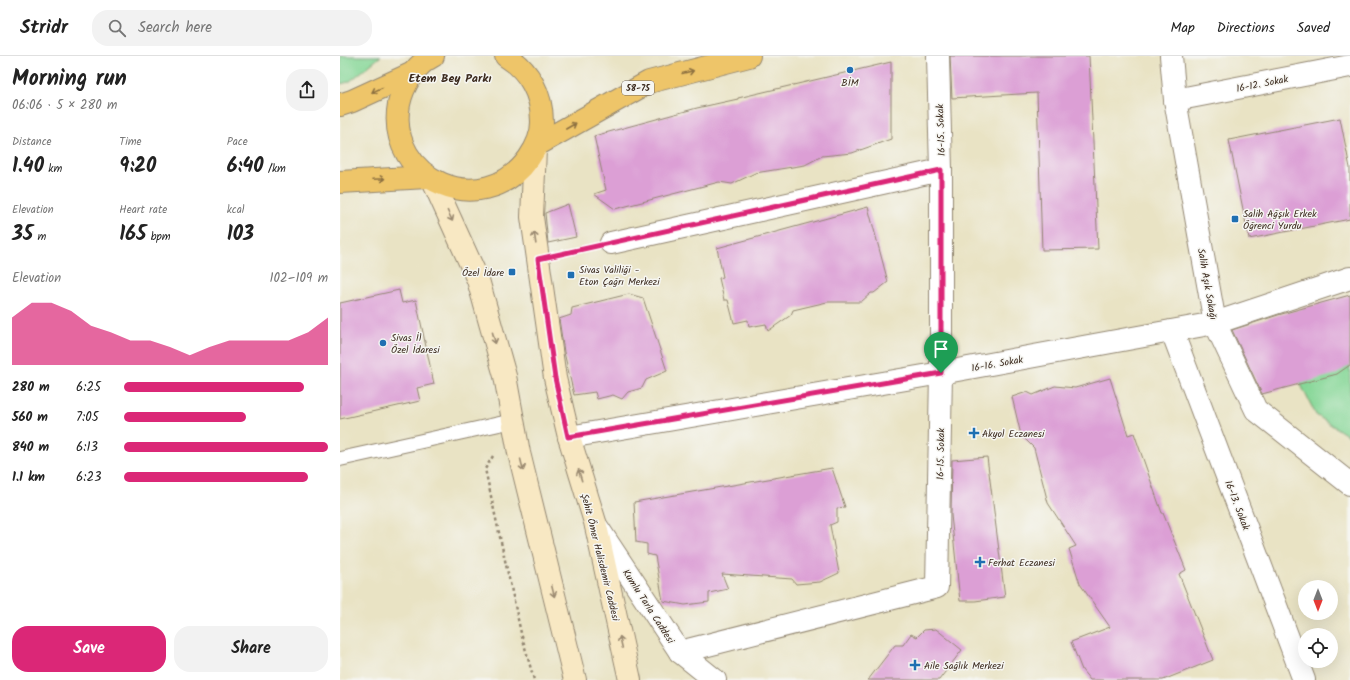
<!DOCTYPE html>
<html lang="en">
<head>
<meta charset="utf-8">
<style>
	:root { --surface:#fff; --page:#f2f2f2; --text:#222; --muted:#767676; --line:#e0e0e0; --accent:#db2777 }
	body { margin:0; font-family:Kalam,sans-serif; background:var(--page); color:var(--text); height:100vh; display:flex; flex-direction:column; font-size:15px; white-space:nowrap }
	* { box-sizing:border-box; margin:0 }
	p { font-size:13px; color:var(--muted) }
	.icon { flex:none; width:22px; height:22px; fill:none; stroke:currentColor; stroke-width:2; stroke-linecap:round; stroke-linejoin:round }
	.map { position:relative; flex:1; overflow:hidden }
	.sheet { display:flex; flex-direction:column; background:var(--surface); width:340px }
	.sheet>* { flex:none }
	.needle { width:26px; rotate:180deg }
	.buttons { position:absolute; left:958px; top:524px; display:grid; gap:8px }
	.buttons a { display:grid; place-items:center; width:40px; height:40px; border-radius:50%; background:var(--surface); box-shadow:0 4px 16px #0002; font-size:20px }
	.pin { position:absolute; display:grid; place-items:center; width:34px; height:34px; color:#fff; margin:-41px -17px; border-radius:50% 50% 50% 0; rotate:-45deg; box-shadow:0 0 4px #0007 }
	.pin .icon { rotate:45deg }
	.round { display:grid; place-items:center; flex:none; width:42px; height:42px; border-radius:16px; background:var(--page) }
	.headline { display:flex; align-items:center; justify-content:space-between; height:68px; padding:0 12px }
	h1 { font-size:22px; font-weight:700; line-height:30px }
	.figures { display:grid; grid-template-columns:repeat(3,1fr); gap:6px; height:68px; padding:4px 12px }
	.figures div { display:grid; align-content:center }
	.figures b { font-size:20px; font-weight:700 }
	.figures small { font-size:11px; font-weight:400 }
	.figures p { font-size:11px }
	.chart { height:112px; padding:8px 12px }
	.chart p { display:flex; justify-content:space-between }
	.chart svg { width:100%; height:72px; margin-top:4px; fill:var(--accent); opacity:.7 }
	.cta { display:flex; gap:8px; margin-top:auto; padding:8px 12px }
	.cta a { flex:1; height:46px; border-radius:16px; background:var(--accent); color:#fff; font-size:16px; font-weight:700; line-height:46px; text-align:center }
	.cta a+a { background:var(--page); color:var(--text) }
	ul { padding:0 12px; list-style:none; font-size:13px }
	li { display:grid; grid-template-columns:64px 48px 1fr; align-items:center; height:30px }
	li i { height:10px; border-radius:5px; background:var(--accent) }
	header { display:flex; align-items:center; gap:24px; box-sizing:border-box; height:56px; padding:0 20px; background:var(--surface); border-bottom:1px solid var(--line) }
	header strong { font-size:19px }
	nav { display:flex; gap:22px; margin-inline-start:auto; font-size:14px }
	.search { width:280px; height:36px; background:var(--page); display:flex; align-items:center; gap:10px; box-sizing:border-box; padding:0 14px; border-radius:16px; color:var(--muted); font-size:15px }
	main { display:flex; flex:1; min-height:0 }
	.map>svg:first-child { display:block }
	.green { fill:#86d797; stroke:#60805a }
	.building { fill:#dc9fd5 }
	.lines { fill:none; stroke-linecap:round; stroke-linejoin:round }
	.lane-casing { stroke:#928671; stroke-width:16 }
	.street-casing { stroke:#928671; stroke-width:24 }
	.secondary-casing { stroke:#928671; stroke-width:24 }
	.primary-casing { stroke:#928671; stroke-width:24 }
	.path { stroke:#928671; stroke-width:2.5; stroke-dasharray:3 3; stroke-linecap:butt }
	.lane { stroke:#fff; stroke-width:14 }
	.street { stroke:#fff; stroke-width:22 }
	.secondary { stroke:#f8e8c3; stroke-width:22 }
	.primary { stroke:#eec569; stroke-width:22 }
	.oneway { stroke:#8c7040 }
	.oneway2 { stroke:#9a8970 }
	.route-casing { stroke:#fff; stroke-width:8 }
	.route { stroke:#db2777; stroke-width:5 }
	.poi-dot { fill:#1f6fb2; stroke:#f6f6f2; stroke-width:1.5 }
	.labels { text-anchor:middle; stroke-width:3; stroke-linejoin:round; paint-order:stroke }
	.shield { fill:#f6f6f2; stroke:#73675e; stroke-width:1 }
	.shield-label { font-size:9px; font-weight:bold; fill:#3b2a1e }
	.poi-label { font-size:10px; fill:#3b2a1e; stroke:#f6f6f2; text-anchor:start }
	.street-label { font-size:10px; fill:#3b2a1e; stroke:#f6f6f2 }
	.quarter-label { font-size:12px; font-weight:bold; fill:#3b2a1e; stroke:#f6f6f2 }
</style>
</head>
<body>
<header>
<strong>Stridr</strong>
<div class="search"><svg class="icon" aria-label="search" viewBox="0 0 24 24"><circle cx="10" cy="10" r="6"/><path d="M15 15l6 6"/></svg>Search here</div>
<nav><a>Map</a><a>Directions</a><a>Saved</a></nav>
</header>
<main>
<section class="sheet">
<div class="headline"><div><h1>Morning run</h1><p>06:06 · 5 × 280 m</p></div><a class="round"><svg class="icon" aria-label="share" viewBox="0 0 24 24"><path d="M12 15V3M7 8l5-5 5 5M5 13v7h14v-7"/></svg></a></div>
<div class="figures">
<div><p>Distance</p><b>1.40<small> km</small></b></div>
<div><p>Time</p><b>9:20</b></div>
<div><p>Pace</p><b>6:40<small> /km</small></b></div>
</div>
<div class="figures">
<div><p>Elevation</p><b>35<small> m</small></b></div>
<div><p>Heart rate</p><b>165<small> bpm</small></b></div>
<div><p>kcal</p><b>103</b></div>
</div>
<div class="chart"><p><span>Elevation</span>102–109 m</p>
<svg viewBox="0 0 160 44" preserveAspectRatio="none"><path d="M0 44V15L10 6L20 6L30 11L40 20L50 24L60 29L70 29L80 33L90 38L100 33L110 29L120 29L130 29L140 29L150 24L160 15V44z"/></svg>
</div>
<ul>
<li><b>280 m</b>6:25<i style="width:88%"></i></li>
<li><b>560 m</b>7:05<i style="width:60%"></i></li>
<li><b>840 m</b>6:13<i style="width:100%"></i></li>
<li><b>1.1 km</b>6:23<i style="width:90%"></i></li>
</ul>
<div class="cta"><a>Save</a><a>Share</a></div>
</section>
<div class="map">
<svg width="1010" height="624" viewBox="0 0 1010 624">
	<rect width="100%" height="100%" fill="#f6f6f2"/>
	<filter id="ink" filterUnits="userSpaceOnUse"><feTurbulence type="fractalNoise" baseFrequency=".025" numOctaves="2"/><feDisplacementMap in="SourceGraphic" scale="8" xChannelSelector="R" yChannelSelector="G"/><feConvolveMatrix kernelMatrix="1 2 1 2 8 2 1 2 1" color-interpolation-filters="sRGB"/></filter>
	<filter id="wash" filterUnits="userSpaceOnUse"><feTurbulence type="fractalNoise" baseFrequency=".012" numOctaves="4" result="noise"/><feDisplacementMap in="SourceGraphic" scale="16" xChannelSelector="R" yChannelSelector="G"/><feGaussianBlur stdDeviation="0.9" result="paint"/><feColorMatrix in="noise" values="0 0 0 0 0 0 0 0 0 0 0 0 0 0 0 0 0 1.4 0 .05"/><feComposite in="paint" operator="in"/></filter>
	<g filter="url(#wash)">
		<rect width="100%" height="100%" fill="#e9e3c4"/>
		<g class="green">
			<path d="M0 0H41L9 26 0 28Z"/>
			<path d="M1010 301V381L976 359 953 313Z"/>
		</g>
		<g id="blocks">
			<g class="building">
				<path d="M610 0H749L758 193 702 194 697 37 612 42Z"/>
				<path d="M551 6V83L512 97 482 100 465 109 415 117 392 128 379 126 275 153 254 138 266 134 254 80 357 52 398 43V42Z"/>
				<path d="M1000 62 1010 112V163L909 183 889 84Z"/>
				<path d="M228 148 236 181 208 187 205 157Z"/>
				<path d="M528 151 548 226 534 237H531L521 246H487L453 254 451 259 428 275 426 268 409 271 408 264 394 267 388 244H384L379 222 383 221 377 192Z"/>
				<path d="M59 234 62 247 76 244 94 328 77 332 80 345 0 363V247Z"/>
				<path d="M289 238 303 242 327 315 306 324 302 332 288 336 282 343 273 339 257 343 255 336 234 339 224 296 219 263 231 259 232 252Z"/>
				<path d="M1010 239V309L997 318 922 338 892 274 938 259Z"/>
				<path d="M770 322 788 379 794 377 822 457H823L846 514 839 518 873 604 823 624H750L742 614 731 586 770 571 740 528 729 493 736 490 708 447 694 392 681 379 672 341 687 336 693 339 715 330 735 332Z"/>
				<path d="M647 401 665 541 635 545H620L611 459 612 404Z"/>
				<path d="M492 412 505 451 497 452V466L490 469 499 517 480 526 456 528 452 523 382 518 388 533 369 537V546L345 549 323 545 315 500 307 498V488L296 486 294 446Z"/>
				<path d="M596 573 622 594 599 624H528L555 589H563L571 578 577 581 584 574Z"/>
			</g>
		</g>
	</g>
	<g filter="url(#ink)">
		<use href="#blocks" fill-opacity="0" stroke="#928671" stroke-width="1"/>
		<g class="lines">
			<defs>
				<path id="lane" d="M0 403 173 365"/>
				<g id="street">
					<path d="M831 0 835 44 875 267 916 354 1010 428"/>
					<path d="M835 44 1010 10"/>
					<path d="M271 187 601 114"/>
					<path d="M832 275 964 624"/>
					<path d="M229 381 601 317 875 267 1010 222"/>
					<path d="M256 469 340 596 375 624"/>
					<path d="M340 596 597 531 601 317V114L598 0"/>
				</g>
				<g id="secondary">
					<path d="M195 93 192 161 215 322 229 381 255 466 290 624"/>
					<path d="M93 125 138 224 165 320 179 397 235 624"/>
				</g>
				<g id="primary">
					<path d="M93 0C75 9 63 29 59 48 45 125 144 166 189 102 196 92 202 78 202 66 202 38 189 14 166 0"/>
					<path d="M0 49 12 45 73 17"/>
					<path d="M197 89 309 26 409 0"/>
					<path d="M0 126 87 121"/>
				</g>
			</defs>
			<use href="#lane" class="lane-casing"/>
			<use href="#street" class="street-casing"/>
			<use href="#secondary" class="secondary-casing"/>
			<use href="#primary" class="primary-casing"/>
			<g class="path">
				<path d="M223 197 247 192"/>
				<path d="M153 400 145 413 181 577 194 624"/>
			</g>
			<use href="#lane" class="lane"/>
			<use href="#street" class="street"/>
			<use href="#secondary" class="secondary"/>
			<use href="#primary" class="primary"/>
		</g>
		<defs><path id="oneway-shaft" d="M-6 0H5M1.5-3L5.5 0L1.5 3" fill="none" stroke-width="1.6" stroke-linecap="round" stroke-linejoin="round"/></defs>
		<g class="oneway">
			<use href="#oneway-shaft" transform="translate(348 16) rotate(-14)"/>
			<use href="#oneway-shaft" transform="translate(37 34) rotate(155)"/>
			<use href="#oneway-shaft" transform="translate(231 70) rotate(-30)"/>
			<use href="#oneway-shaft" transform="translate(39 123) rotate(-3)"/>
		</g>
		<g class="oneway2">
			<use href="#oneway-shaft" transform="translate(110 160) rotate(64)"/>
			<use href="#oneway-shaft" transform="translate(195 182) rotate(-98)"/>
			<use href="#oneway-shaft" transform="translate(154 282) rotate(75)"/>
			<use href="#oneway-shaft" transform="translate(182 409) rotate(76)"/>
			<use href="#oneway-shaft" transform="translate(240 419) rotate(-107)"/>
			<use href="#oneway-shaft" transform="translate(213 535) rotate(76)"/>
			<use href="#oneway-shaft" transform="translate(281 586) rotate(-103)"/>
		</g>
	</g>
	<g class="lines" filter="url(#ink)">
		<defs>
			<path id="route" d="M601 114V317L228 381 215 322 198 203Z"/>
		</defs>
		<use href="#route" class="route-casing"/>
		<use href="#route" class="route"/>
	</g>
	<g class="poi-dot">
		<circle cx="510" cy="14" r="4"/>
		<rect x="891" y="159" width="8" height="8" rx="2"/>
		<rect x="168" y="212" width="8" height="8" rx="2"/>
		<rect x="227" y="215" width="8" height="8" rx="2"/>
		<circle cx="43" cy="287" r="4"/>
		<path d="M632 371h4v4h4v4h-4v4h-4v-4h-4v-4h4z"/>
		<path d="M638 500h4v4h4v4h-4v4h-4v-4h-4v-4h4z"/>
		<path d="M573 603h4v4h4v4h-4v4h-4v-4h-4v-4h4z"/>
	</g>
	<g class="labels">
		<rect class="shield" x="282" y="25" width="32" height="14" rx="3"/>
		<g class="shield-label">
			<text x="298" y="35">58-75</text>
		</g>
		<g class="poi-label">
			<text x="510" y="30" text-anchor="middle">BİM</text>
			<text x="903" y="161">Salih Ağşık Erkek<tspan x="903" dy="12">Öğrenci Yurdu</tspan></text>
			<text x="239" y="217">Sivas Valiliği -<tspan x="239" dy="12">Eton Çağrı Merkezi</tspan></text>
			<text x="164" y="220" text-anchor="end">Özel İdare</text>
			<text x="51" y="285">Sivas İl<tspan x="51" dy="12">Özel İdaresi</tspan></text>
			<text x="642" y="381">Akyol Eczanesi</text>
			<text x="648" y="510">Ferhat Eczanesi</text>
			<text x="584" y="613">Aile Sağlık Merkezi</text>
		</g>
		<g class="street-label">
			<text transform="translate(922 27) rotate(-11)" y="4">16-12. Sokak</text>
			<text transform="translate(600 74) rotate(-92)" y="4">16-15. Sokak</text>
			<text transform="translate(868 228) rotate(80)" y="4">Salih Aşık Sokağı</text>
			<text transform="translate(657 307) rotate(-10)" y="4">16-16. Sokak</text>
			<text transform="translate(600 398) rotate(-89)" y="4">16-15. Sokak</text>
			<text transform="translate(898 449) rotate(69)" y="4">16-13. Sokak</text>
			<text transform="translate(261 501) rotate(76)" y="4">Şehit Ömer Halisdemir Caddesi</text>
			<text transform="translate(309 550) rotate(57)" y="4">Kumlu Tarla Caddesi</text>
		</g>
		<g class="quarter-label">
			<text x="110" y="26">Etem Bey Parkı</text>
		</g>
	</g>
</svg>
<div class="buttons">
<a><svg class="needle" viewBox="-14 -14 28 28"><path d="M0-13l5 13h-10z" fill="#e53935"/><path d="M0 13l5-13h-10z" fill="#767676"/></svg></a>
<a><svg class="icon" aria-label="locate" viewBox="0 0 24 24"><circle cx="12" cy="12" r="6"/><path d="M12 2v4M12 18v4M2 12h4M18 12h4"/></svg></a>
</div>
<div class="pin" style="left:601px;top:317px;background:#1e9e55"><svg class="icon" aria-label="arrive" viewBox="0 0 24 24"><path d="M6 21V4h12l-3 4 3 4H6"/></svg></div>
</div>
</main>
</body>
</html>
